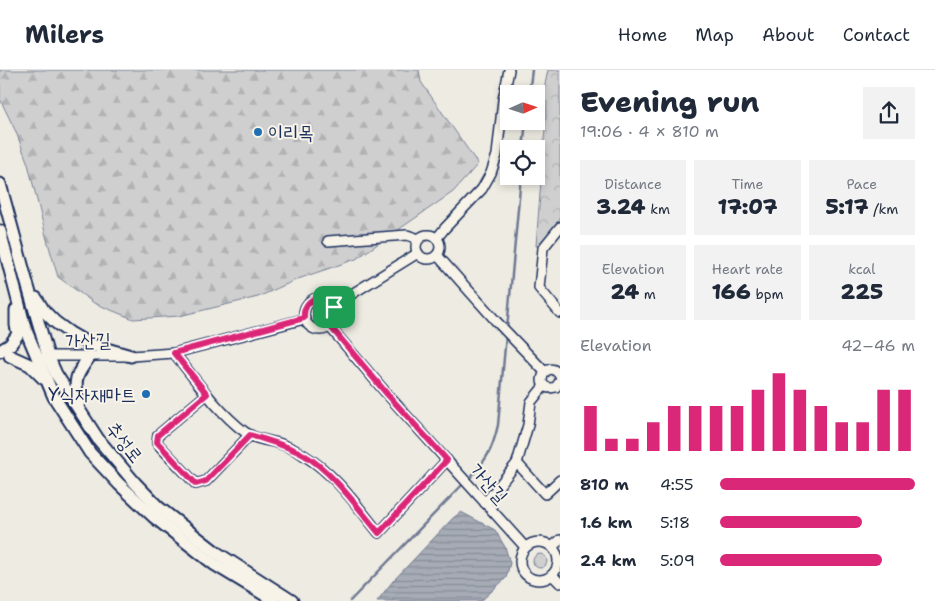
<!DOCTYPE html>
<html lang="en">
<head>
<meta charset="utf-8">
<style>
	:root { --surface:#fff; --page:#f2f2f3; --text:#1f2937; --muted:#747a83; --line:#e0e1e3; --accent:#db2777 }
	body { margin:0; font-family:"Shantell Sans","Poor Story",sans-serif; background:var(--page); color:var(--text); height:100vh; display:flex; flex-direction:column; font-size:19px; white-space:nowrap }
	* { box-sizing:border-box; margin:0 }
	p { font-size:16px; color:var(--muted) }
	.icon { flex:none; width:28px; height:28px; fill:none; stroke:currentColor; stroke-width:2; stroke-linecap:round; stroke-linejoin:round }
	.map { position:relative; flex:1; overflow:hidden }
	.sheet { display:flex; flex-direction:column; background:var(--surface); width:375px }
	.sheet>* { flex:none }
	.needle { width:32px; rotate:87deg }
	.fabs { position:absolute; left:500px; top:15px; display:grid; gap:10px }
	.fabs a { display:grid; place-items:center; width:45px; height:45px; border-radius:0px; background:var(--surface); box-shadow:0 2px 8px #0003; font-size:25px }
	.pin { position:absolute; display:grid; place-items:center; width:42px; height:42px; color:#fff; margin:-21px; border-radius:10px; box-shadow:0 2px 8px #0006 }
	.round { display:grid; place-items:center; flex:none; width:52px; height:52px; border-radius:0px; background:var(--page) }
	.head { display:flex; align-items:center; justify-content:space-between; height:85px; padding:0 20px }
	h1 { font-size:28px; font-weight:800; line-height:38px }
	.figures { display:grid; grid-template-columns:repeat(3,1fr); gap:8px; height:85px; padding:5px 20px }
	.figures div { display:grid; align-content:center; border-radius:0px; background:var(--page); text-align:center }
	.figures b { font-size:21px; font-weight:800 }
	.figures small { font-size:14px; font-weight:400 }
	.figures p { font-size:14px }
	.chart { height:140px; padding:10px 20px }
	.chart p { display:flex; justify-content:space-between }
	.chart svg { width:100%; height:90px; margin-top:5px; stroke:var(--accent); stroke-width:6 }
	ul { padding:0 20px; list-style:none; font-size:16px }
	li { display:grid; grid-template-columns:80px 60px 1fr; align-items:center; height:38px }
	li i { height:12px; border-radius:6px; background:var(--accent) }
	header { display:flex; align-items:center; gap:30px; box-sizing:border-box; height:70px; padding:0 25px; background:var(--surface); border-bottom:1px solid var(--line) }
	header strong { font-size:24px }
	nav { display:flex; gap:28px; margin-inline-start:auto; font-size:18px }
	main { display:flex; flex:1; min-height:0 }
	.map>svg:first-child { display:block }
	.grass { fill:url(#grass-tufts); stroke:#757f96 }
	.forest { fill:url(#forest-firs); stroke:#757f96 }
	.park { fill:url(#park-crowns); stroke:#757f96 }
	.water { fill:url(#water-rules); stroke:#6e7992 }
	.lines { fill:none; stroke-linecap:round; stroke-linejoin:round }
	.stream { stroke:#6e7992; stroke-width:2.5 }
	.minor-casing { stroke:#1b2f5e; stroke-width:12 }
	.major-casing { stroke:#1b2f5e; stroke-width:15 }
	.minor { stroke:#f7f3e8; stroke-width:9 }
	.major { stroke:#f7f3e8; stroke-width:11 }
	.route-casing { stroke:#fff; stroke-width:10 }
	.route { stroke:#db2777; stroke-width:6 }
	.poi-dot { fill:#1f6fb2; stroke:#f7f3e8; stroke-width:2 }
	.labels { text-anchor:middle; stroke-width:4; stroke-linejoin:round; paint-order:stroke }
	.poi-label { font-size:19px; fill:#1b2f5e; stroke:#f7f3e8; text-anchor:start }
	.street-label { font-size:19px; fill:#1b2f5e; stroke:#f7f3e8 }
</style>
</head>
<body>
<header>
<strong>Milers</strong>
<nav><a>Home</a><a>Map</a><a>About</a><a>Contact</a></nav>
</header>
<main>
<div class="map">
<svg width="560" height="531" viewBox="0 0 560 531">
	<defs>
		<pattern id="grass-tufts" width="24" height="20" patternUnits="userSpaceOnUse" patternTransform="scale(1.25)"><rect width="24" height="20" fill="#cfcfcf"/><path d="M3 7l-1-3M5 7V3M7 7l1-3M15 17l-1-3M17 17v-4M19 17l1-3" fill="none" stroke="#b1b2b4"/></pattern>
		<pattern id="forest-firs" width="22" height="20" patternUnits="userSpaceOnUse" patternTransform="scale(1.25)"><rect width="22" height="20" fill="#cfcfcf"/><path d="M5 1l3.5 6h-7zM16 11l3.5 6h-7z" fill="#b1b2b4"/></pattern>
		<pattern id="park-crowns" width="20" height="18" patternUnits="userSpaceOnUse" patternTransform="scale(1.25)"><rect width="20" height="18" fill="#cfcfcf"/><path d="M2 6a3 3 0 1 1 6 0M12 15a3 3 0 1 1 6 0" fill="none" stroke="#b1b2b4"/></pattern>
		<pattern id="water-rules" width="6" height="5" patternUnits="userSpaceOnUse" patternTransform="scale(1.25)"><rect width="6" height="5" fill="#a6abb5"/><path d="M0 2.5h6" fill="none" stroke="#868c96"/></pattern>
	</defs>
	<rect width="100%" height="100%" fill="#eeebe2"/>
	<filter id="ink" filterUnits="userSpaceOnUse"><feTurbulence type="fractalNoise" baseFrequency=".02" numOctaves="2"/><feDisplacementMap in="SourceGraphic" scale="10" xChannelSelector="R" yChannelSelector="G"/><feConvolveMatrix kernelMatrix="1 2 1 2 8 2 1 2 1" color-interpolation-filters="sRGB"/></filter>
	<g filter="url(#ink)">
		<circle class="grass" cx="540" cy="491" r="7"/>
		<path class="forest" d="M0 0H419L421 12 478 94 453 122 356 189 298 209 258 227 179 246 133 249 94 233 58 207 46 166 28 94 16 62 0 29Z"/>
		<path class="park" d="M548 0H560V152L540 175 536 176 547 32 542 29Z"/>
		<path class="water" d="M461 442 495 460 505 477 510 493 506 508 481 531H377L393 511 453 448Z"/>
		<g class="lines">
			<g class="stream">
				<path d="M529 24 532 0"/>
				<path d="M523 79 526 51"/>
				<path d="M507 259 521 106"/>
				<path d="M468 410C486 390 492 382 498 355L506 265"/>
				<path d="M350 531 464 413"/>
			</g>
			<defs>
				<g id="minor">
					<path d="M560 157 543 178 539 218 560 243"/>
					<circle cx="428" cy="177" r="12"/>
					<path d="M437 168 445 158 482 119 491 103 497 85 503 30 509 0"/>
					<path d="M328 171 407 165 419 169"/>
					<path d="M437 185 496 251 545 302"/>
					<circle cx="320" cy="244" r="16"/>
					<path d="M334 237 347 227 418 183"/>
					<path d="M330 257 387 324 525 477"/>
					<path d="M174 283C195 309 218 342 245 362 255 370 269 370 281 374 289 377 298 381 305 386 335 404 357 436 379 463L447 390"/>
					<path d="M44 288 48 286H131L174 283 304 249"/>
					<path d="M560 306C546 284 530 324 556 317L560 311"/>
					<path d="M207 324 158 365 157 373 196 414 206 411 250 365"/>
					<path d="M517 393 545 424 560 410"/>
					<path d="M485 433 517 393 528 355 531 332 544 316"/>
					<circle cx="539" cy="491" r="19"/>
					<path d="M553 476 560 470"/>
					<path d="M552 505 560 513"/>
				</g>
				<g id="major">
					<path d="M0 114 27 213 48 286 56 304 98 369 135 413 158 437 217 483 292 531"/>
					<path d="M0 161 25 258 48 313 54 327 90 383 119 414 154 447 214 494 275 531"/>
					<path d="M36 228 44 241 55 252 70 263 89 274 131 286"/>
					<path d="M0 281 10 275 18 264 16 255V240"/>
					<path d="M10 286 30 295 43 308"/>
					<path d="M79 333C73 309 76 305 90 286"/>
				</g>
			</defs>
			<use href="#minor" class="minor-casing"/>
			<use href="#major" class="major-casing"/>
			<use href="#minor" class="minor"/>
			<use href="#major" class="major"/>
		</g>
	</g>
	<g class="lines" filter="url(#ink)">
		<defs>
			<path id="route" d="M316 228C334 227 341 243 330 256L387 324 447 390 379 463C358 438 332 401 304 385 287 375 268 371 250 365L206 411 196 414 157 372 158 365 207 324 174 283 304 248C303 238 307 232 316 228Z"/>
		</defs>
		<use href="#route" class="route-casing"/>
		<use href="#route" class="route"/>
	</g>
	<g class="poi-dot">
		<circle cx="258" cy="62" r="5"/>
		<circle cx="146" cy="324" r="5"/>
	</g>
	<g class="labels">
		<g class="poi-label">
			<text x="268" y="69">이리목</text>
			<text x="136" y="331" text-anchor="end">Y식자재마트</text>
		</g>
		<g class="street-label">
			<text transform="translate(88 270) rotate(-1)" y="7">가산길</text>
			<text transform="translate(125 372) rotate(52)" y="7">추성로</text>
			<text transform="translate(489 413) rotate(48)" y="7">가산길</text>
		</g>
	</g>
</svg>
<div class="fabs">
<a><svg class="needle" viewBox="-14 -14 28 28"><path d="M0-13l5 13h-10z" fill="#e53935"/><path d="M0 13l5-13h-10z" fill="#747a83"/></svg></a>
<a><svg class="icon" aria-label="locate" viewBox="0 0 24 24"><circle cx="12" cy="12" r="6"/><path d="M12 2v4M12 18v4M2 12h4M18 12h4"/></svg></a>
</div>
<div class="pin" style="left:334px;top:237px;background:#1e9e55"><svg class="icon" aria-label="arrive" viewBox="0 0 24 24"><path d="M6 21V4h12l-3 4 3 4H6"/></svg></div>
</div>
<section class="sheet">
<div class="head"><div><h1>Evening run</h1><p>19:06 · 4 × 810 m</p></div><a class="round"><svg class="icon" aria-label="share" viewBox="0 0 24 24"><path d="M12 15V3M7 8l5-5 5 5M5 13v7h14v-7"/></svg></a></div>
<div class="figures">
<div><p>Distance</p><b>3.24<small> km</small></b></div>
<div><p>Time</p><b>17:07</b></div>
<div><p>Pace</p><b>5:17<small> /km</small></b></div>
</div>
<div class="figures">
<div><p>Elevation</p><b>24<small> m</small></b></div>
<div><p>Heart rate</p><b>166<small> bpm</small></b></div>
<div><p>kcal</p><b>225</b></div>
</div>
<div class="chart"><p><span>Elevation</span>42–46 m</p>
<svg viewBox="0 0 160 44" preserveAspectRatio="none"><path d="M5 44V22M15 44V38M25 44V38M35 44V30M45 44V22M55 44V22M65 44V22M75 44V22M85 44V14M95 44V6M105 44V14M115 44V22M125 44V30M135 44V30M145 44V14M155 44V14"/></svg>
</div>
<ul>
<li><b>810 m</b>4:55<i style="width:100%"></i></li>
<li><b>1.6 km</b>5:18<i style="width:73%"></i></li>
<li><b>2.4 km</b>5:09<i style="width:83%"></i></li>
</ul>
</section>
</main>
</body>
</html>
